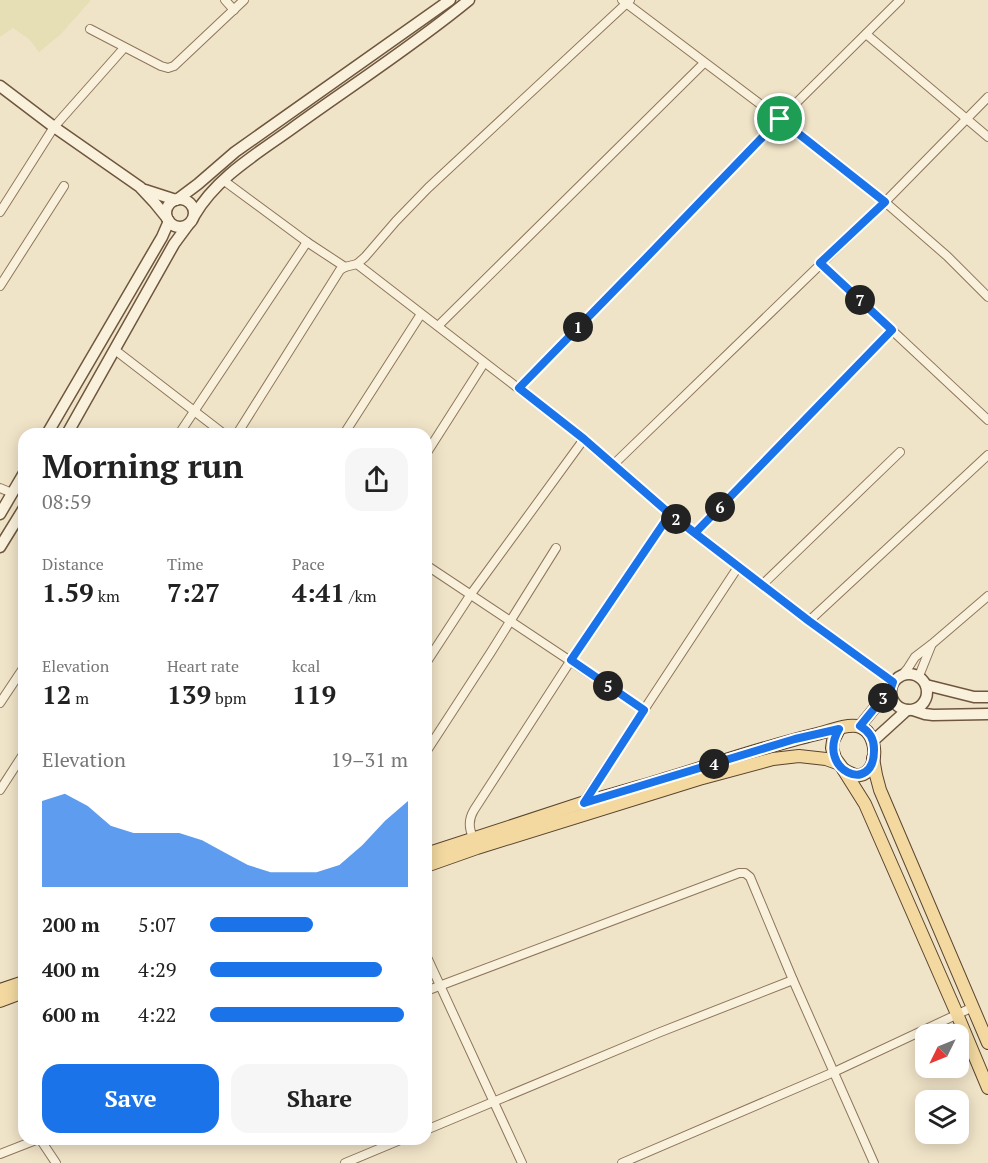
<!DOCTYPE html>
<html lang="en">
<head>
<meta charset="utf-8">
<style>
	:root { --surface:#fff; --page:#f6f6f6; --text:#222; --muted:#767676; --accent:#1a73e8 }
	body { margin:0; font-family:"PT Serif",serif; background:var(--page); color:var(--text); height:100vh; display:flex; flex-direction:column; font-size:22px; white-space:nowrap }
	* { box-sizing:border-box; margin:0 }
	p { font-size:20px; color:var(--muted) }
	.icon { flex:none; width:33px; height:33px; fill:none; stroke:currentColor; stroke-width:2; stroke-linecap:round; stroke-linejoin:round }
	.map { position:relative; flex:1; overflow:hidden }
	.sheet { position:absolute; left:18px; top:428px; width:414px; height:717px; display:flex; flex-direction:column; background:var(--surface); border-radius:18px; box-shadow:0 3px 15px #0003 }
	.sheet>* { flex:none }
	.needle { width:39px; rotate:227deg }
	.tools { position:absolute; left:915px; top:1024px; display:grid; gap:12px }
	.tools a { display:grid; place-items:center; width:54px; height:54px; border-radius:12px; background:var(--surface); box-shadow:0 3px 15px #0003; font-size:30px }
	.pin { position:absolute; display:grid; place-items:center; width:51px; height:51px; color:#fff; margin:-26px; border:3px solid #fff; border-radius:50%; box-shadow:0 2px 6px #0007 }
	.km { position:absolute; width:30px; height:30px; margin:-15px; border-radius:50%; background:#222; color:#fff; font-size:16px; line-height:30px; text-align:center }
	.round { display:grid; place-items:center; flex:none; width:63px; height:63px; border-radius:18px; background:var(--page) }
	.head { display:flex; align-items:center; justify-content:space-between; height:102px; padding:0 24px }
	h1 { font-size:33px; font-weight:600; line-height:45px }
	.figures { display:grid; grid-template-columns:repeat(3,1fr); gap:9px; height:102px; padding:6px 24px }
	.figures div { display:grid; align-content:center }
	.figures b { font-size:26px; font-weight:600 }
	.figures small { font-size:16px; font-weight:400 }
	.figures p { font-size:16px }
	.chart { height:168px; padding:12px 24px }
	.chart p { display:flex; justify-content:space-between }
	.chart svg { width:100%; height:108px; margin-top:6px; fill:var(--accent); opacity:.7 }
	.button { display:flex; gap:12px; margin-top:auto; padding:12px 24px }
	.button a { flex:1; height:69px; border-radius:18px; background:var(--accent); color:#fff; font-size:24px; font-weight:600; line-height:69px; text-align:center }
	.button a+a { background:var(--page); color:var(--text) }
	ul { padding:0 24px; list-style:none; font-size:20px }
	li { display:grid; grid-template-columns:96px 72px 1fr; align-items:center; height:45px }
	li i { height:15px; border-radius:8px; background:var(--accent) }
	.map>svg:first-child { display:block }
	.farmland { fill:#e6deb5 }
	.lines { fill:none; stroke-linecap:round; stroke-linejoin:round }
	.street-casing { stroke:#8d765c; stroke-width:10 }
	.secondary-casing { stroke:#6f573f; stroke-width:13 }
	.primary-casing { stroke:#5b4430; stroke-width:14 }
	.street { stroke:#faf1dc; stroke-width:8 }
	.secondary { stroke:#faf1dc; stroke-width:10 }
	.primary { stroke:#f3d9a0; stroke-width:12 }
	.route-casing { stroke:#fff; stroke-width:12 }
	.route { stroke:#1a73e8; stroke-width:8 }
</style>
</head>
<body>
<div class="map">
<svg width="988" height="1163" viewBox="0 0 988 1163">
	<rect width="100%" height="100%" fill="#f0e4c8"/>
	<path class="farmland" d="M0 0H91L60 35 39 52 29 39 13 28 0 37Z"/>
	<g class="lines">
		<defs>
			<g id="street">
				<path d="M225 0 234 10"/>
				<path d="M622 0 780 119 885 202 947 256 988 297"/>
				<path d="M90 29 161 66 168 68 174 66 244 0"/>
				<path d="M866 34 988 137"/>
				<path d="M223 180 307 242 345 267"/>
				<path d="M0 212 54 127 124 48"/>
				<path d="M820 263 988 420"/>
				<path d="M357 264 584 439 670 514 809 621 893 682"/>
				<path d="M0 286 64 186"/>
				<path d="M438 326 704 63"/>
				<path d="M115 350 224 434"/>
				<path d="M519 388 646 258 780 119 900 0"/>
				<path d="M179 434 307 242"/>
				<path d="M237 434 340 270 345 267 357 264 365 257 396 221 428 188 630 0"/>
				<path d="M344 434 421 314"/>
				<path d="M426 454 484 363"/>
				<path d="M613 465 885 202 988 97"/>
				<path d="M0 488 12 493"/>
				<path d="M695 533 892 330"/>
				<path d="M426 565 644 710"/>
				<path d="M762 585 900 452"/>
				<path d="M809 621 988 455"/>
				<path d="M426 663 471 594 584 439"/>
				<path d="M902 675 908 668 915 657 932 644 988 596"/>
				<path d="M919 676 931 646"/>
				<path d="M0 703 24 667"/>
				<path d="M426 752 491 652 556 548"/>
				<path d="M0 790 24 753"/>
				<path d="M584 801 738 567"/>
				<path d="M473 838C469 828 468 820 474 810L571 660 670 514"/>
				<path d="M426 955 522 1163"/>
				<path d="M426 991 739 873H745L750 877 793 980 874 1163"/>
				<path d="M426 1130 658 1033 793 980"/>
				<path d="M40 1139 56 1163"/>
				<path d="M0 1154 41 1138"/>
				<path d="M345 1163 405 1138"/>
				<path d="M622 1163 834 1072 973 1007"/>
			</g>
			<g id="secondary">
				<path d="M0 86 54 127 140 187 154 202 167 218"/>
				<path d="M145 190 176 200"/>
				<circle cx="180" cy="213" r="14"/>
				<path d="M178 199 198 184 235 152 450 0"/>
				<path d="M194 216C216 178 255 155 290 130 349 87 412 47 469 0"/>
				<path d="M47 434 162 237 169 221"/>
				<path d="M67 434 174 244 188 225"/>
				<path d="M0 514 24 473"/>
				<path d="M0 547 24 508"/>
				<circle cx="909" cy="692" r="18"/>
				<path d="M926 685 974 697H988"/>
				<path d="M913 710 925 714 933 715 988 714"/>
				<path d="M860 726 891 688"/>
				<path d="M873 741 907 710"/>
			</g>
			<g id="primary">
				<path d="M839 729 833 741 832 748 835 758 843 769 865 804 957 1014 988 1088"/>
				<path d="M873 758 876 775 880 790 988 1043"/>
				<path d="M426 854C478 837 530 820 582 803 609 795 637 788 665 779 715 764 766 746 817 734 829 731 846 724 857 726 879 730 880 772 860 775 854 776 848 772 843 769"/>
				<path d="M426 866 477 848 699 779 773 759 799 756 826 759 837 763"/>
				<path d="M0 990 24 982"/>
				<path d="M0 1001 24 992"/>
			</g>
		</defs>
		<use href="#street" class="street-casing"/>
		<use href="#secondary" class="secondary-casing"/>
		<use href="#primary" class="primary-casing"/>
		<use href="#street" class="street"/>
		<use href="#secondary" class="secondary"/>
		<use href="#primary" class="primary"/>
	</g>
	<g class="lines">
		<defs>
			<path id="route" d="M780 119 646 258 519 388 584 439 670 514 809 621 893 682 891 688 860 726C869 731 874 739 874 749 875 797 815 770 839 729L795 739 584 803 644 710 571 660 670 514 695 533 892 330 820 263 885 202 780 119"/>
		</defs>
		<use href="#route" class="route-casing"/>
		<use href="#route" class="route"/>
	</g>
</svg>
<div class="tools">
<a><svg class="needle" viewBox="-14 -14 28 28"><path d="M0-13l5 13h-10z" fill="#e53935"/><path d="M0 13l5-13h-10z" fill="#767676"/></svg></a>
<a><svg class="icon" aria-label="layers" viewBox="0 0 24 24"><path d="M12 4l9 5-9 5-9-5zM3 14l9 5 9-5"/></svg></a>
</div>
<div class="pin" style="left:780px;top:119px;background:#1e9e55"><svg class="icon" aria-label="arrive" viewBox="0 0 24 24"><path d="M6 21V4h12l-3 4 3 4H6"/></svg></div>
<b class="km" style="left:578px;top:327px">1</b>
<b class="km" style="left:676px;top:519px">2</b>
<b class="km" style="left:883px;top:698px">3</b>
<b class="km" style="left:714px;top:764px">4</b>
<b class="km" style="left:608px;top:686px">5</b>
<b class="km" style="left:720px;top:507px">6</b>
<b class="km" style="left:860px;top:300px">7</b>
<section class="sheet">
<div class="head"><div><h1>Morning run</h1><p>08:59</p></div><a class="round"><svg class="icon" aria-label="share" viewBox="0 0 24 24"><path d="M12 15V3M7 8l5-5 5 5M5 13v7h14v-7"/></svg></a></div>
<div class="figures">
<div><p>Distance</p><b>1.59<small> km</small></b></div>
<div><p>Time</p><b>7:27</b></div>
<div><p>Pace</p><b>4:41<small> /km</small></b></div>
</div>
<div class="figures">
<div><p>Elevation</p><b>12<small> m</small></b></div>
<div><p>Heart rate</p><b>139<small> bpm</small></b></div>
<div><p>kcal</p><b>119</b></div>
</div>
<div class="chart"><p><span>Elevation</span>19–31 m</p>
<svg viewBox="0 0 160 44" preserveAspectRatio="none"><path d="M0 44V9L10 6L20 11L30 19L40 22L50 22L60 22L70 25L80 30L90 35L100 38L110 38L120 38L130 35L140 27L150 17L160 9V44z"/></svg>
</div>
<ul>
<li><b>200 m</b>5:07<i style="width:52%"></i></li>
<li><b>400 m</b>4:29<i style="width:87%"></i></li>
<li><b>600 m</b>4:22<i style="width:98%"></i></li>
</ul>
<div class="button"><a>Save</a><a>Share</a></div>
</section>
</div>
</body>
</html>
